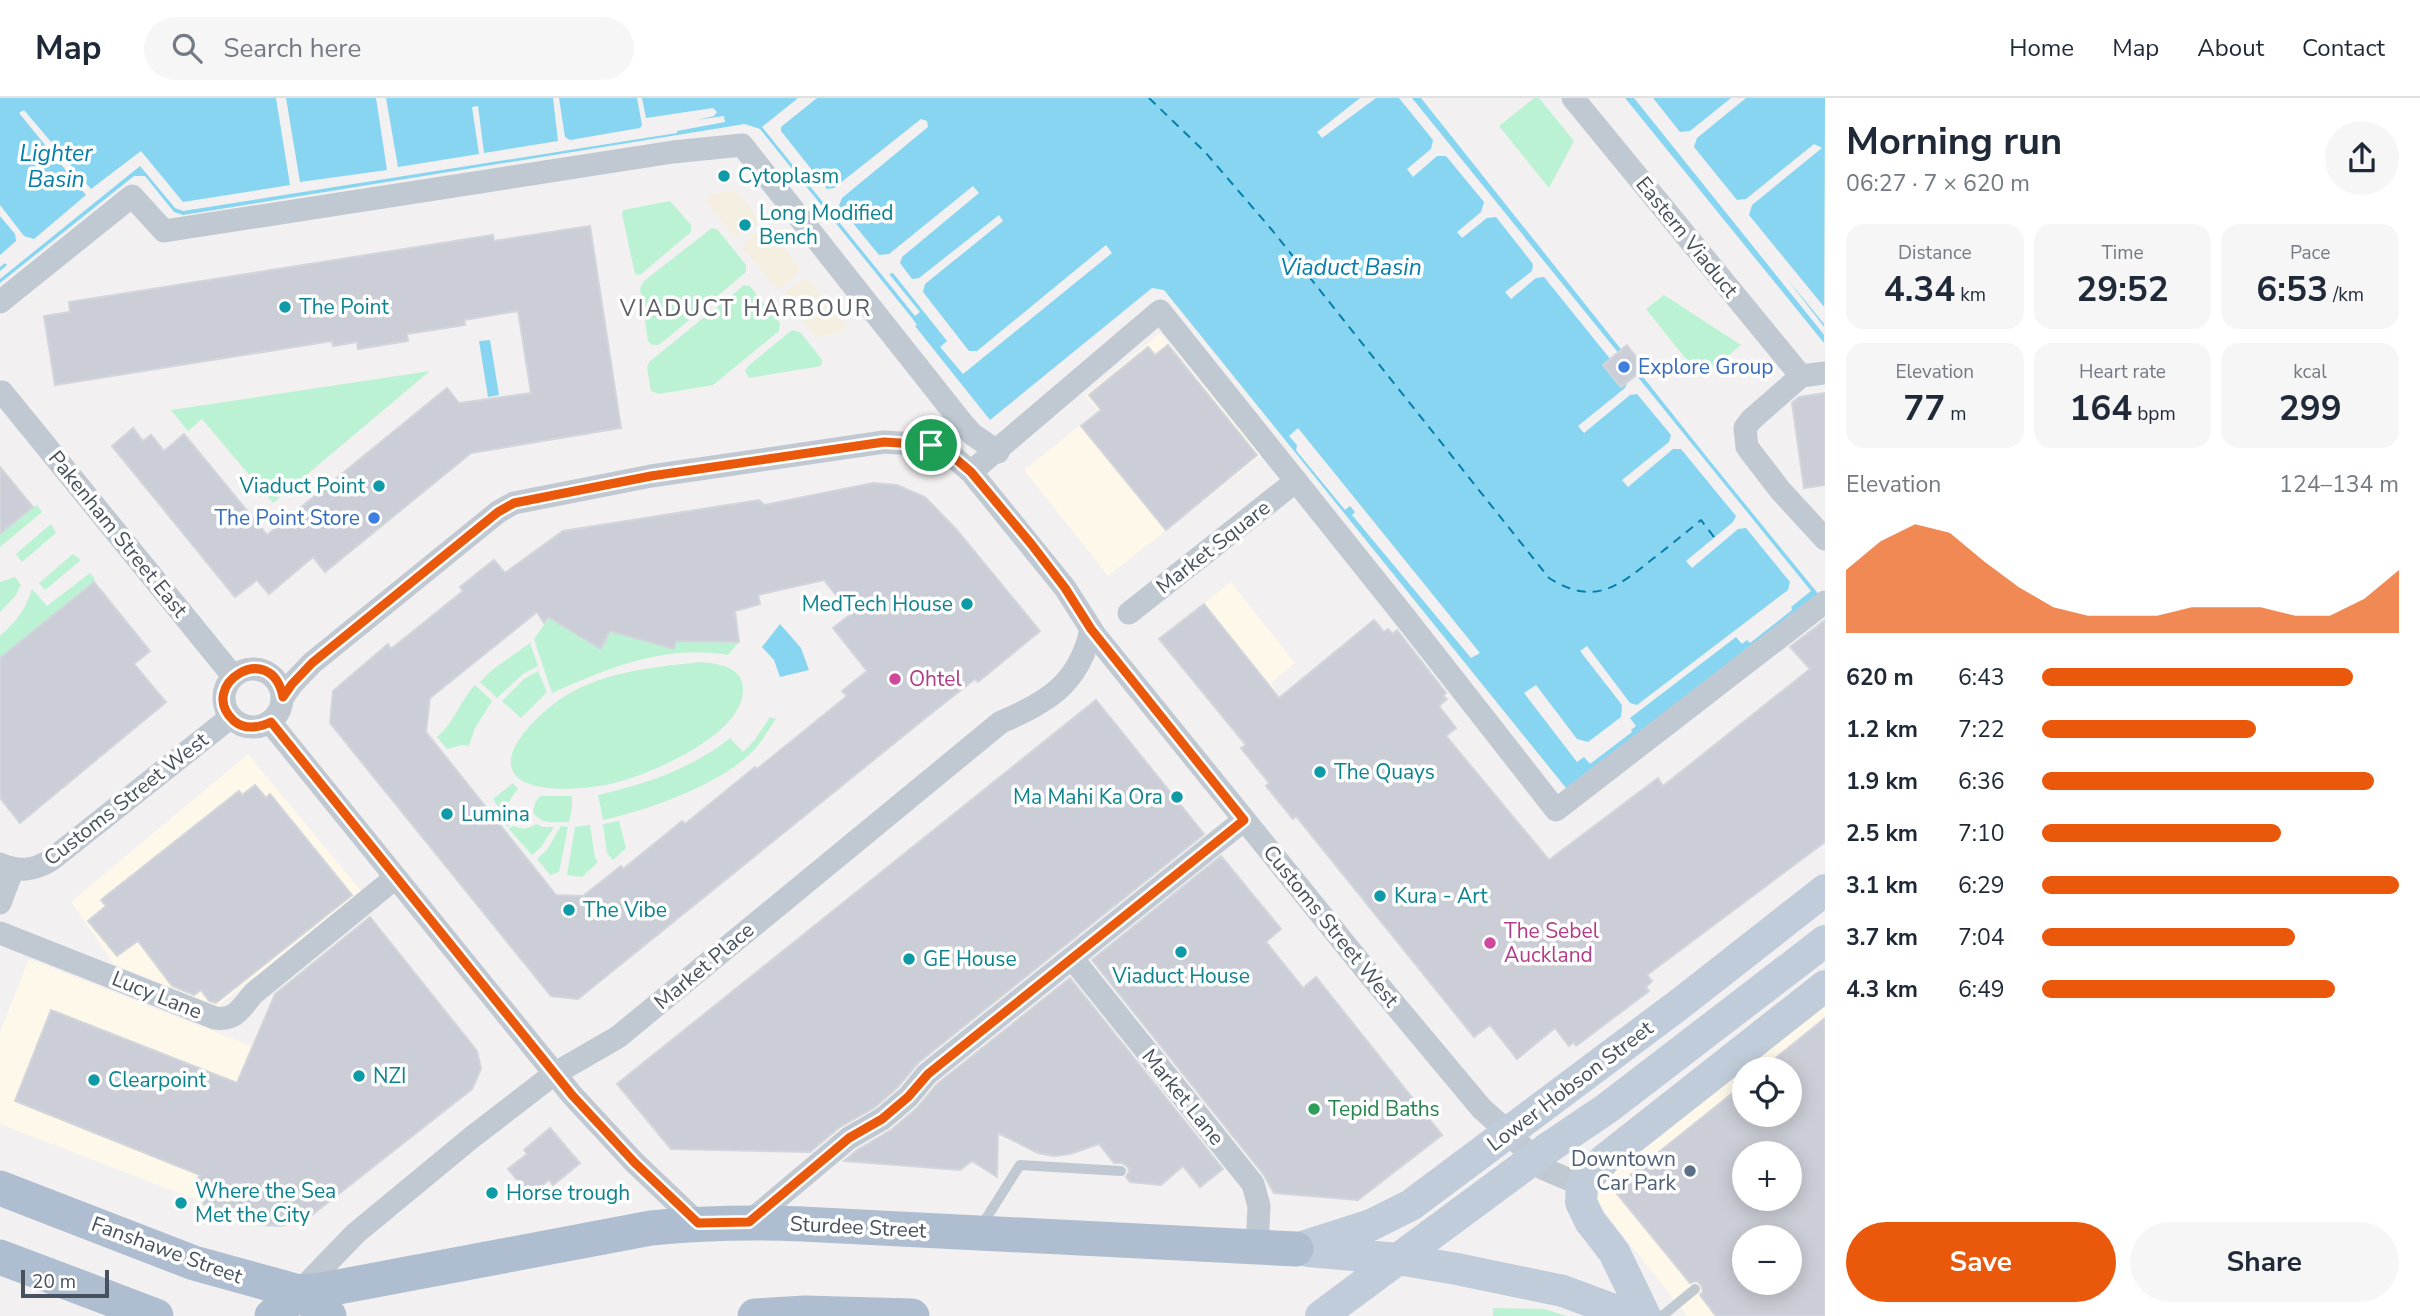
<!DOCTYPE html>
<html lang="en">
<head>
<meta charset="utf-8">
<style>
	:root { --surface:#fff; --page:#f6f6f7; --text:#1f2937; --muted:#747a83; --line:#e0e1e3; --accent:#ea580c }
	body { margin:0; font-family:"Nunito Sans",sans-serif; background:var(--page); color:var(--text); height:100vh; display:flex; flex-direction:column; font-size:26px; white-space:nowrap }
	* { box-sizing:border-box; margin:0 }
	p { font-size:23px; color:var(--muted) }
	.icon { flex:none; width:38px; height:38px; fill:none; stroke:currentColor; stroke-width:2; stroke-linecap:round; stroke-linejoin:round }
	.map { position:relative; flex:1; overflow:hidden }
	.panel { display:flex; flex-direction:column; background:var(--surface); width:595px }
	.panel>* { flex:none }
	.controls { position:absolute; left:1732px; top:959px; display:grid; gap:14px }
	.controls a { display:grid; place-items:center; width:70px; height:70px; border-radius:50%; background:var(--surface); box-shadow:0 4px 18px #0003; font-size:35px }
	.scale { position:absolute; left:21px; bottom:18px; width:88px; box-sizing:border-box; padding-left:7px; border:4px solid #47525e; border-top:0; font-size:19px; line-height:24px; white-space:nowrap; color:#47525e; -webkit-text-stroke:5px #fff; paint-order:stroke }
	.pin { position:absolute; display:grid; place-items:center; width:60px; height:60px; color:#fff; margin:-30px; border:4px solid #fff; border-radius:50%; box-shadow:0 2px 7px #0007 }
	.round { display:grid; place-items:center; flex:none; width:74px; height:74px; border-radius:37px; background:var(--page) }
	.summary { display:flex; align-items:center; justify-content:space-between; height:119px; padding:0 21px }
	h1 { font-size:38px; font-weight:700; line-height:52px }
	.stats { display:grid; grid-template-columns:repeat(3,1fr); gap:10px; height:119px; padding:7px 21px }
	.stats div { display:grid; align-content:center; border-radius:18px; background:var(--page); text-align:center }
	.stats b { font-size:35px; font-weight:700 }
	.stats small { font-size:19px; font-weight:400 }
	.stats p { font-size:19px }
	.chart { height:196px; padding:14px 21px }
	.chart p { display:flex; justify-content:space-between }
	.chart svg { width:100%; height:126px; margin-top:7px; fill:var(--accent); opacity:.7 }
	.button { display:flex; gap:14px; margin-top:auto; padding:14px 21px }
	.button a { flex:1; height:80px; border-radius:42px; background:var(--accent); color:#fff; font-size:28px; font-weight:700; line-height:80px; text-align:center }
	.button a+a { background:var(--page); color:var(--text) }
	ul { padding:0 21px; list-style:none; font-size:23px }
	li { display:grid; grid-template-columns:112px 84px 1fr; align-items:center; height:52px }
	li i { height:18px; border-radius:9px; background:var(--accent) }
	header { display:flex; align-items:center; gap:42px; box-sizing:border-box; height:98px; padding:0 35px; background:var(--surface); border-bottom:2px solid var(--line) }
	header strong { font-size:33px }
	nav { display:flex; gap:38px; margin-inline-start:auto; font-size:24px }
	.search { width:490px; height:63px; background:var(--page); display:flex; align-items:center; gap:18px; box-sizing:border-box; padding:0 24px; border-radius:38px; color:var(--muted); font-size:26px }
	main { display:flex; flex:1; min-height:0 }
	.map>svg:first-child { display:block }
	.commercial { fill:#fdf8e9; fill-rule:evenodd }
	.green { fill:#bcf2d4 }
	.sand { fill:#f4efe0 }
	.water { fill:#87d5f1 }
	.pier { fill:#f2f0f0 }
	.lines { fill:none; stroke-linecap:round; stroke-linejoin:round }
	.ferry { stroke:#057eac; stroke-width:2; stroke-dasharray:9 7; stroke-linecap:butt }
	.building { fill:#cbced6; stroke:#d3d5dc; stroke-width:2; fill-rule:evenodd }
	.lane { stroke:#c0c9d2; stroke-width:10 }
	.street { stroke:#c0c9d2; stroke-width:23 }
	.secondary { stroke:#c1ccda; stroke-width:32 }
	.primary { stroke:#aebdd0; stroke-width:35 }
	.secondary-bridge { stroke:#c1ccda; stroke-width:32 }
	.route-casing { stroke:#fff; stroke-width:14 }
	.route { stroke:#ea580c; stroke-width:9 }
	.culture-dot { fill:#0f9aa8; stroke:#fff; stroke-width:2.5 }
	.shop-dot { fill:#3f7fe0; stroke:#fff; stroke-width:2.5 }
	.hotel-dot { fill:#d1479c; stroke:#fff; stroke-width:2.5 }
	.leisure-dot { fill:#2e9e5b; stroke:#fff; stroke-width:2.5 }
	.service-dot { fill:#5c6f8a; stroke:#fff; stroke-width:2.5 }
	.labels { text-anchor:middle; stroke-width:7; stroke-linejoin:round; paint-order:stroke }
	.culture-label { font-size:21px; fill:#0d838f; stroke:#fff; text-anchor:start }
	.street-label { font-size:21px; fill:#47525e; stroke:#fff }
	.shop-label { font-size:21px; fill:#366cbe; stroke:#fff; text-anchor:start }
	.hotel-label { font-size:21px; fill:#b23c85; stroke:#fff; text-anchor:start }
	.leisure-label { font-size:21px; fill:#27864d; stroke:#fff; text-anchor:start }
	.service-label { font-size:21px; fill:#4e5e75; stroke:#fff; text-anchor:end }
	.water-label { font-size:23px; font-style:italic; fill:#057eac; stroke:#fff }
	.neighbourhood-label { font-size:23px; letter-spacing:2px; fill:#5c5f65; stroke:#fff }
</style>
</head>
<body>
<header>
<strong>Map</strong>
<div class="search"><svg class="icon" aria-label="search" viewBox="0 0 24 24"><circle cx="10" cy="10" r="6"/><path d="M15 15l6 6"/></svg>Search here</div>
<nav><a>Home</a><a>Map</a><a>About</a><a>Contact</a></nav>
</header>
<main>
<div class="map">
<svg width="1825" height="1218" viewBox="0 0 1825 1218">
	<rect width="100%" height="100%" fill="#f2f0f0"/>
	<g class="commercial">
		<path d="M1160 235 1262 357 1108 478 1024 372 1098 313 1085 297Z"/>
		<path d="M1231 484 1295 565 1271 585 1275 591 1230 628 1159 541Z"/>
		<path d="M248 656 361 793 217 909 114 866 71 804Z"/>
		<path d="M369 818 477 954 481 971 472 991 308 1120 281 1128 262 1127 0 1026V934L29 861 251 948 275 895Z"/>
		<path d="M1825 901V1218H1687L1606 1116 1598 1103 1599 1086ZM1745 971H1790V1017H1745ZM1745 1055H1790V1101H1745ZM1745 1139H1790V1185H1745Z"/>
	</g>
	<g class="green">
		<path d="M1534 0H1539L1574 43 1549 90 1499 28Z"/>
		<path d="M670 103 691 127V134L640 177 635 176 622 116 623 112Z"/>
		<path d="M712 130 717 131 746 167V174L664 243 658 247H652L648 243 640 190 644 183Z"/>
		<path d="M744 187 750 188 780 225 779 233 713 287 659 296 651 293 647 270 649 264Z"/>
		<path d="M1664 197 1741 247 1701 280 1646 211Z"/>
		<path d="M792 232 800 234 820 259 822 262 821 268 749 280 745 273 748 268Z"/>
		<path d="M430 273 273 405 202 321 188 333 171 312Z"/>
		<path d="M37 407 42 414 0 449V436Z"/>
		<path d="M51 426 56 435 22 464 16 456Z"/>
		<path d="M73 456 81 462 45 492 39 485Z"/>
		<path d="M90 475 95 481 94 484 0 560V538C16 524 26 511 32 491L47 508Z"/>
		<path d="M15 479 21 487 15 498 0 514V484Z"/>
		<path d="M557 508 570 533 600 551 612 527 629 538 673 551 676 543 739 544 728 557C664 546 609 570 552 595L534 541Z"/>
		<path d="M530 545 538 568 523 576 497 600 480 584 492 572Z"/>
		<path d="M701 564C720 566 744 569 743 593 742 638 647 678 610 686 587 691 541 695 521 682 489 660 541 615 559 602 599 574 653 569 701 564Z"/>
		<path d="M538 573 547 594 521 620 502 603 524 581Z"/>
		<path d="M475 587 492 603 475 630 469 648 462 647 447 651 437 639C454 625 460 603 475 587Z"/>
		<path d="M770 619 776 621C768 633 760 646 750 656 716 688 648 712 603 722L598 697C646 686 691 671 730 640L743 654 754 643Z"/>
		<path d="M513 685 518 691C509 702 502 712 512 725L507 729 495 713 499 710 493 701Z"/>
		<path d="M540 698H572V710L569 724C555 724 541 727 533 714L535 705Z"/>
		<path d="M619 723 626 750 613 762 607 755 603 726Z"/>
		<path d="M536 726 543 729H554L541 749 532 757 509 731 513 728C523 732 528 731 536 726Z"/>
		<path d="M590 727 595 760 598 764 582 779 567 777 575 729Z"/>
		<path d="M561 728 568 729 559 774 550 777 537 761 547 752Z"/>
		<path d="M1493 1210 1544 1211 1567 1218H1493Z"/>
	</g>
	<g class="sand">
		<path d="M735 92 758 120 756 126 737 139 731 136 706 103 710 96Z"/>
		<path d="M762 130 768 131 799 169 797 177 781 190 773 187 743 150 744 145Z"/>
		<path d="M803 181 810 183 846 227 844 234 816 239 784 201 785 195Z"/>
	</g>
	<g class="water">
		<path d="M0 0H1421L1710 363 1820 498 1566 690 1164 192 1152 190 990 322 915 228 917 227 912 220 760 31 745 26 183 117 174 114 145 78H134L0 185Z"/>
		<path d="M1625 0H1825L1824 245Z"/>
		<path d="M490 242 499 297 488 299 479 243Z"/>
		<path d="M780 526 801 550 809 572 780 579 774 562 762 549Z"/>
	</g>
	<g class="pier">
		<path d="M276 0H286L300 84 387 72 376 0H386L398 69 479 56 472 9 478 8 484 55 558 43 553 0H559L565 39 570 42 640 30 642 27 637 0H642L646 20 713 10 717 14 714 18 697 22 724 18 725 24 677 33V35L183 113 175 110 140 68 0 181V173L7 167 5 165 0 169V157L16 143 15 136 0 118V107L24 138 34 141 86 97 19 15 24 12 91 91 141 53 183 104 290 87Z"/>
		<path d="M798 0H817L781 29V33L827 91 834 90 921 21 927 23 928 29 842 100 839 108 879 157 889 156 973 88 979 95 902 159 900 165 912 181 919 180 999 117 1003 123 925 186 923 194 969 253H977L1106 147 1112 155 963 276 940 249 947 243 893 175 889 176 920 214 915 218 762 29Z"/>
		<path d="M1360 0H1376L1322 40 1317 34Z"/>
		<path d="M1399 0H1412L1811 493 1791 509 1792 512 1750 545 1747 542 1742 546 1736 539 1630 620 1636 628 1631 632 1632 634 1590 666 1584 659 1577 664 1524 595 1536 587 1577 641 1588 644 1621 619 1622 607 1580 553 1587 548 1630 605 1637 607 1788 492 1790 484 1746 430 1738 431 1692 470 1686 463 1733 424 1736 418 1681 351H1673L1628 389 1622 382 1669 344 1671 337 1637 296 1630 297 1584 335 1578 328 1625 290 1628 283 1544 179 1536 180 1511 201 1505 194 1532 173 1533 166 1496 119 1487 120 1462 140 1457 134 1481 114 1484 104 1446 58H1437L1413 79 1407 71 1431 51 1433 42Z"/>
		<path d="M1634 0H1653L1680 34 1690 33 1731 0H1746L1697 40 1694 49 1737 102 1746 101 1814 46 1822 50 1752 107 1749 117 1825 210V227L1787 181 1825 230V238Z"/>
		<path d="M1298 330 1480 555 1471 560 1352 417 1355 414 1350 408 1345 412 1299 356 1296 352 1297 347 1289 338Z"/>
	</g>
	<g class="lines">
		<path class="ferry" d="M1149 0 1205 54 1272 132 1549 480C1591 507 1616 491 1650 463 1667 450 1684 436 1701 422L1717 443"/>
	</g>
	<g class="building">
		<path d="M590 128 621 330 471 355 325 474 313 459 269 496 257 482 235 499 112 348 133 330 143 343 151 337 164 353 184 336 267 437 447 290 459 305 531 295 518 213 464 222 465 227 407 236 408 243 358 251 357 244 333 248 332 243 55 287 44 218 70 214 69 204 493 137 494 143Z"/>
		<path d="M1168 247 1257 357 1166 432 1081 328 1101 312 1089 297 1148 249 1155 257Z"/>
		<path d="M1627 247 1645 270 1621 289 1603 267Z"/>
		<path d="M1825 295V387L1804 390 1792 305 1799 299Z"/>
		<path d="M0 369 33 409 0 436Z"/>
		<path d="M873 385 897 387 925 399 956 431 1040 533 978 584 975 581 928 618 578 901 551 898 330 625 333 593 388 546 391 551 463 493 460 489 494 462 505 475 563 433 759 402 764 407ZM824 482 851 516 833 530 867 573 842 593 847 598 757 671 755 669 685 726 682 723 623 771 621 768 583 798 556 797 426 634 430 600 537 514 544 525 548 519 601 551 610 533 674 551 676 543 739 544 735 513 760 506 758 497Z"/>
		<path d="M94 484 150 553 134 566 166 604 20 725 0 700V560Z"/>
		<path d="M1204 506 1279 600 1374 522 1384 534 1388 531 1393 536 1397 532 1446 595 1443 598 1447 601 1439 608 1456 630 1446 638 1549 762 1658 680 1663 688 1810 571 1790 549 1825 522V744L1647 877 1652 883 1646 889 1649 893 1576 948 1574 944 1569 948 1555 930 1517 961 1490 927 1474 939 1296 718 1293 721 1266 688 1269 685 1241 650 1246 647 1159 541Z"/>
		<path d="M1096 602 1204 736 918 965 898 989 874 1010 840 1029 810 1054 671 1051 617 986Z"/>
		<path d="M255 687 266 700 270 696 352 797 216 905 209 903 201 892 194 897 172 888 138 843 117 858 88 823 106 808 101 802 239 693 242 697Z"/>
		<path d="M1221 758 1281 831 1266 844 1303 890 1316 879 1442 1037 1358 1102 1274 1095 1264 1077 1092 862Z"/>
		<path d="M370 819 477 953 481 971 472 991 308 1120 281 1128 262 1127 203 1106 211 1087 197 1082 200 1077 15 1003 51 912 237 985 275 896Z"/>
		<path d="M1070 880 1223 1071 1200 1089 1183 1068 1161 1087 1130 1084 1126 1079 1129 1074 1128 1069 1122 1065H1114L1099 1046 1070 1056 1054 1058 1038 1055 998 1035 997 1079 972 1063 960 1072 844 1063 857 1052 891 1032 917 1010 937 986Z"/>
		<path d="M1825 920V1218H1716L1700 1197 1703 1193 1701 1187 1697 1183 1690 1185 1613 1091 1745 985V1017H1790V971H1762ZM1745 1055H1790V1101H1745ZM1745 1139H1790V1185H1745Z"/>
		<path d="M550 1030 580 1065 553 1087 549 1082 530 1097 508 1071 527 1056 524 1052Z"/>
	</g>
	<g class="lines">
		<g class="lane">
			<path d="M980 1130 1020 1067 1121 1073"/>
			<path d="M1662 1218 1695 1191"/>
		</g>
		<g class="street">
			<path d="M1573 0 1801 278"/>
			<path d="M0 204 132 98 164 133 673 54 742 47 963 326 972 336 998 354"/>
			<path d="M1825 275 1801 278 1751 322 1745 330 1747 349 1780 392 1825 441"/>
			<path d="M2 294 233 578"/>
			<path d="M971 374 1160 213 1404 518 1556 712 1825 504"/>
			<path d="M1129 515 1296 383"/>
			<circle cx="253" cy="600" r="29"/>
			<path d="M283 599 292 586 312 565 498 414 514 405 651 378 884 344 931 347 950 356 971 374 1065 490 1095 537 1370 877 1482 1011 1507 1033 1544 1071 1582 1087"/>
			<path d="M270 624 572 997 634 1064 698 1125"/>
			<path d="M0 766C19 774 33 773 51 762L231 619"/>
			<path d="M0 805 13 771"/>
			<path d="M0 835 215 920C237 923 241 909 254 895L395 780"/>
			<path d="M1072 860 1253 1086 1259 1108 1257 1150"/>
			<path d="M749 1124 849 1040 882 1021 908 999 927 976 1244 722"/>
			<path d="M299 1194 356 1135 471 1040 554 976 618 939 1001 624C1049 604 1080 584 1091 531"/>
		</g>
		<g class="secondary">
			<path d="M1548 1050 1606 1011 1825 843"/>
			<path d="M1296 1151 1371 1127 1411 1107 1681 905 1825 792"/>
			<path d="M1308 1153 1398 1161 1457 1171 1563 1193 1630 1218"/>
			<path d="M1645 1218 1614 1154 1590 1123 1581 1104 1582 1087 1604 1062 1825 888"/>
		</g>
		<g class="primary">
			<path d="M0 1090 194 1165 299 1194 329 1218"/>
			<path d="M0 1159 156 1218"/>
			<path d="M299 1194 322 1192 651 1130C702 1125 751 1124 802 1126L1296 1151"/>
			<path d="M272 1218 299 1194"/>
			<path d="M755 1218 805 1215 912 1218"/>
		</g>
		<path class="secondary-bridge" d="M1321 1218 1548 1050"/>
	</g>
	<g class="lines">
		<defs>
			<path id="route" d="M884 344 931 347 950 356 971 374 1032 447 1065 490 1091 531 1244 722 928 976 908 999 882 1021 849 1040 749 1124 698 1125 634 1064 572 997 271 624C258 630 245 632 234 623 195 588 271 539 283 599L292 586 312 565 498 414 514 405 651 378Z"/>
		</defs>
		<use href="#route" class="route-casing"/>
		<use href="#route" class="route"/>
	</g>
	<g class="culture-dot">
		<circle cx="724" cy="78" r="7"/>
		<circle cx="745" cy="127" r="7"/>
		<circle cx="285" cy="209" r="7"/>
		<circle cx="379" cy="388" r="7"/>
		<circle cx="967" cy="506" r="7"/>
		<circle cx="1320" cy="674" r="7"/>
		<circle cx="1177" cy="699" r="7"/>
		<circle cx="447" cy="716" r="7"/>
		<circle cx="1380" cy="798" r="7"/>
		<circle cx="569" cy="812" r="7"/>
		<circle cx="1181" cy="854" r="7"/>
		<circle cx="909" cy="861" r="7"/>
		<circle cx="359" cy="978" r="7"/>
		<circle cx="94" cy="982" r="7"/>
		<circle cx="492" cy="1095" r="7"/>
		<circle cx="181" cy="1105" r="7"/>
	</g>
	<g class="shop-dot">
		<circle cx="1624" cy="269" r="7"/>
		<circle cx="374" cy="420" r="7"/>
	</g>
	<g class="hotel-dot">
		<circle cx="895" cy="581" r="7"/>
		<circle cx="1490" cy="845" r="7"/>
	</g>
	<circle class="leisure-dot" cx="1314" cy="1011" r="7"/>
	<circle class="service-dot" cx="1690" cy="1073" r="7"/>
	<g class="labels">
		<g class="culture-label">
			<text x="738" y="85">Cytoplasm</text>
			<text x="759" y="122">Long Modified<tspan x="759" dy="24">Bench</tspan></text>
			<text x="299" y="216">The Point</text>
			<text x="365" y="395" text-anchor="end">Viaduct Point</text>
			<text x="953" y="513" text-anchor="end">MedTech House</text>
			<text x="1334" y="681">The Quays</text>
			<text x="1163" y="706" text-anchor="end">Ma Mahi Ka Ora</text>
			<text x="461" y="723">Lumina</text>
			<text x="1394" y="805">Kura - Art</text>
			<text x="583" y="819">The Vibe</text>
			<text x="923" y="868">GE House</text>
			<text x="1181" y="885" text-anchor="middle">Viaduct House</text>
			<text x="373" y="985">NZI</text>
			<text x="108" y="989">Clearpoint</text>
			<text x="195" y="1100">Where the Sea<tspan x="195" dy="24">Met the City</tspan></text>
			<text x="506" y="1102">Horse trough</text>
		</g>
		<g class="street-label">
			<text transform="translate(1687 139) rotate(51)" y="7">Eastern Viaduct</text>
			<text transform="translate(118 436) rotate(51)" y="7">Pakenham Street East</text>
			<text transform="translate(1213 449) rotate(-38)" y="7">Market Square</text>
			<text transform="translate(126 701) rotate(-38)" y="7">Customs Street West</text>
			<text transform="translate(1331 828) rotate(51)" y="7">Customs Street West</text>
			<text transform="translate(704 868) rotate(-40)" y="7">Market Place</text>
			<text transform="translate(157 897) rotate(22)" y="7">Lucy Lane</text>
			<text transform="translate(1570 988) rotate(-37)" y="7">Lower Hobson Street</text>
			<text transform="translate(1183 999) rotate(51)" y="7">Market Lane</text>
			<text transform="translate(858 1129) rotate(3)" y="7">Sturdee Street</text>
			<text transform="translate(167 1152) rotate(20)" y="7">Fanshawe Street</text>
		</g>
		<g class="shop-label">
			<text x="1638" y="276">Explore Group</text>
			<text x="360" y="427" text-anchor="end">The Point Store</text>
		</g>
		<g class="hotel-label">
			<text x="909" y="588">Ohtel</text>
			<text x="1504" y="840">The Sebel<tspan x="1504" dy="24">Auckland</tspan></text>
		</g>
		<g class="leisure-label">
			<text x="1328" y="1018">Tepid Baths</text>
		</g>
		<g class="service-label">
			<text x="1676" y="1068">Downtown<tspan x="1676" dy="24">Car Park</tspan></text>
		</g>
		<g class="water-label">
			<text x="56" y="63">Lighter<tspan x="56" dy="26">Basin</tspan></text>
			<text x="1351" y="177">Viaduct Basin</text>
		</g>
		<g class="neighbourhood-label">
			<text x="746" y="218">VIADUCT HARBOUR</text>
		</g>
	</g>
</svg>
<div class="controls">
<a><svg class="icon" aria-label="locate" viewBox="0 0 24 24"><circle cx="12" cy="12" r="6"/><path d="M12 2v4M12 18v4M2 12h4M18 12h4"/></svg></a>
<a>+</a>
<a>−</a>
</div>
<div class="scale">20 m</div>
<div class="pin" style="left:931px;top:347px;background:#1e9e55"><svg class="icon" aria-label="arrive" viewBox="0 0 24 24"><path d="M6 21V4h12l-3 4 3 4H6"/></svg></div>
</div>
<section class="panel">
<div class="summary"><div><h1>Morning run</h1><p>06:27 · 7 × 620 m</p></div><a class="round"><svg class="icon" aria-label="share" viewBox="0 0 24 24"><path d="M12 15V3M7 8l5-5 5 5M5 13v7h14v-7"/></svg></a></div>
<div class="stats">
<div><p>Distance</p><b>4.34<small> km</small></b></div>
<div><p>Time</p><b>29:52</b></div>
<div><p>Pace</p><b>6:53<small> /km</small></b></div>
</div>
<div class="stats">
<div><p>Elevation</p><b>77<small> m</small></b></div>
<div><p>Heart rate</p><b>164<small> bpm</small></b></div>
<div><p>kcal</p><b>299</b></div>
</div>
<div class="chart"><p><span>Elevation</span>124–134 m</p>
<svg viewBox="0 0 160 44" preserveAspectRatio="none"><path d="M0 44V22L10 12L20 6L30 9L40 19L50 28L60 35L70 38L80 38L90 38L100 35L110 35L120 35L130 38L140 38L150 32L160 22V44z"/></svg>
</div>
<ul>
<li><b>620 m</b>6:43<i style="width:87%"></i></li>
<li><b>1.2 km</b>7:22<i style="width:60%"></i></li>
<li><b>1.9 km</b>6:36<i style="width:93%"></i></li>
<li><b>2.5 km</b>7:10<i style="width:67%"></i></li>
<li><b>3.1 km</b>6:29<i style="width:100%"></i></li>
<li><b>3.7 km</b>7:04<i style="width:71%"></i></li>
<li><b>4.3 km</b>6:49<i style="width:82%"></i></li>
</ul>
<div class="button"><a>Save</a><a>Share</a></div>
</section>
</main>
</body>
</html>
